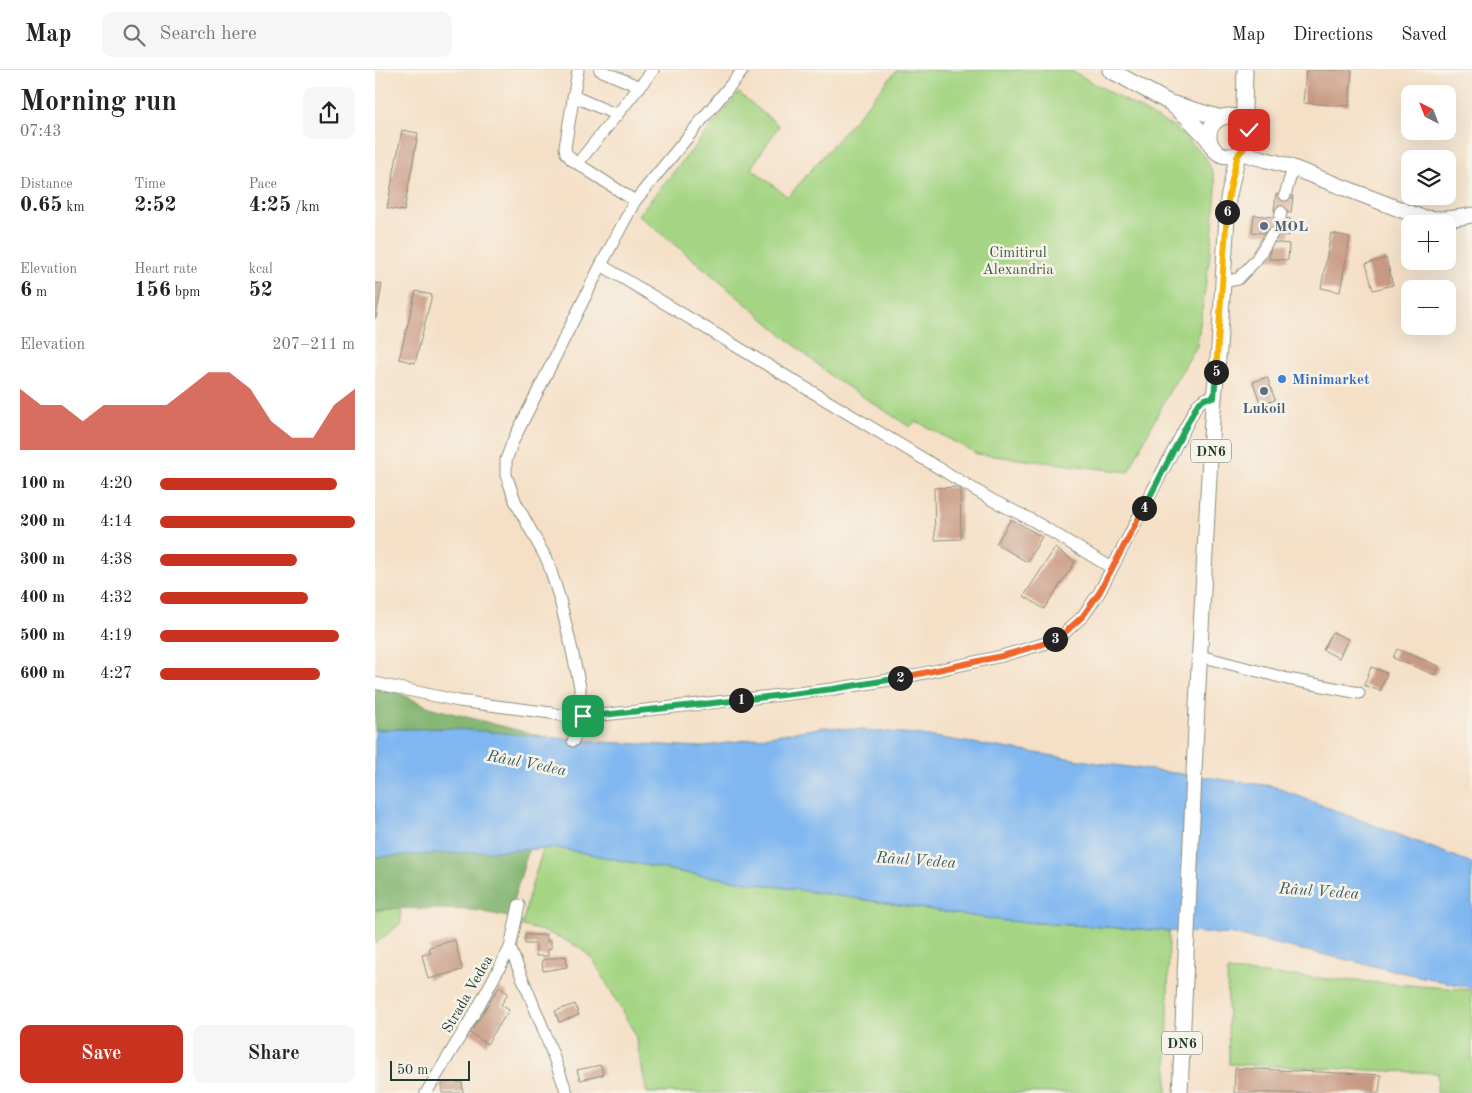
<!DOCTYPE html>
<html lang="en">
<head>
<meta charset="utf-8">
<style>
	:root { --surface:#fff; --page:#f6f6f6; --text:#222; --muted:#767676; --line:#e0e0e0; --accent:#c8321e }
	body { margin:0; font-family:"Old Standard TT",serif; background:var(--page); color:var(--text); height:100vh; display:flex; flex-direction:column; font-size:19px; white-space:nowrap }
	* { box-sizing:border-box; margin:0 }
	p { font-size:16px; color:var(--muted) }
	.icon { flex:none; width:28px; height:28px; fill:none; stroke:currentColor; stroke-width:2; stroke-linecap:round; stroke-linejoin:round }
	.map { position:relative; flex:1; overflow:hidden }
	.sheet { display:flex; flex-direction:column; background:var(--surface); width:375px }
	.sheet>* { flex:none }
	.needle { width:32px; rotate:318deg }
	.controls { position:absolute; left:1026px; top:15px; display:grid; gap:10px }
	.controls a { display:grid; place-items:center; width:55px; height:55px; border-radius:10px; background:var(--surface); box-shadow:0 5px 20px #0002; font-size:25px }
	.scale { position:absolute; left:15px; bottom:12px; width:80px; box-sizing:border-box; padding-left:5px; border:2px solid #1f3d34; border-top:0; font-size:14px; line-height:18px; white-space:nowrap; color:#1f3d34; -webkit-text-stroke:4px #f7f3e8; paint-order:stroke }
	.pin { position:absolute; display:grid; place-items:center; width:42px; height:42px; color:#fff; margin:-21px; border-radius:10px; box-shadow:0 2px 8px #0006 }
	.km { position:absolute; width:25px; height:25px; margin:-12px; border-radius:50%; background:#222; color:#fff; font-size:14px; line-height:25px; text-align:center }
	.round { display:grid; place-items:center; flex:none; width:52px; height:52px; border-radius:10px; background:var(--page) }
	.overview { display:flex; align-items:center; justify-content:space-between; height:85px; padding:0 20px }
	h1 { font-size:28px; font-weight:700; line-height:38px }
	.metrics { display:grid; grid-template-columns:repeat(3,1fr); gap:8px; height:85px; padding:5px 20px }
	.metrics div { display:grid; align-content:center }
	.metrics b { font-size:21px; font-weight:700 }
	.metrics small { font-size:14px; font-weight:400 }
	.metrics p { font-size:14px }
	.chart { height:140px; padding:10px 20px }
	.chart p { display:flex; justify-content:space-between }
	.chart svg { width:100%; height:90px; margin-top:5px; fill:var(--accent); opacity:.7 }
	.primary-button { display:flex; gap:10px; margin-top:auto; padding:10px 20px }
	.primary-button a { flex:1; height:58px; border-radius:10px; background:var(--accent); color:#fff; font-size:20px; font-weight:700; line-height:58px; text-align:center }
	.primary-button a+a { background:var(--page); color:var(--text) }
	ul { padding:0 20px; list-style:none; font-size:16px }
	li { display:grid; grid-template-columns:80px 60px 1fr; align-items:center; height:38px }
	li i { height:12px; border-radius:6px; background:var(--accent) }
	header { display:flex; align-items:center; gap:30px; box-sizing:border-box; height:70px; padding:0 25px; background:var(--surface); border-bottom:1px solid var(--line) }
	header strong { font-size:24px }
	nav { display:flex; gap:28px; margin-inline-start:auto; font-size:18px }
	.search { width:350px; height:45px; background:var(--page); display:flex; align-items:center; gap:12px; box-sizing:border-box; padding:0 18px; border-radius:10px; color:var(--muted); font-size:19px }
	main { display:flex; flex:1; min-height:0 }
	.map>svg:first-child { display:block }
	.green { fill:#a5d584; stroke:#62895c }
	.forest { fill:#84b672; stroke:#527a53 }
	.water { fill:#80b7f0; stroke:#507a92 }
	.building { fill:#c89982 }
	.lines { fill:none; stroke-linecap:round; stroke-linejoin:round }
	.minor-casing { stroke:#8a8e7e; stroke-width:13 }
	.major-casing { stroke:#8a8e7e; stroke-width:17 }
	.minor { stroke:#fff; stroke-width:11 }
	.major { stroke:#fff; stroke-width:15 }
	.split-1-casing { stroke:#fff; stroke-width:10 }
	.split-2-casing { stroke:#fff; stroke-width:10 }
	.split-3-casing { stroke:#fff; stroke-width:10 }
	.split-4-casing { stroke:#fff; stroke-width:10 }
	.split-5-casing { stroke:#fff; stroke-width:10 }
	.split-6-casing { stroke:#fff; stroke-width:10 }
	.split-7-casing { stroke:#fff; stroke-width:10 }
	.split-1 { stroke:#22a559; stroke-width:6 }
	.split-2 { stroke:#22a559; stroke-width:6 }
	.split-3 { stroke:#f0652b; stroke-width:6 }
	.split-4 { stroke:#f0652b; stroke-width:6 }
	.split-5 { stroke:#22a559; stroke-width:6 }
	.split-6 { stroke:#f5b400; stroke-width:6 }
	.split-7 { stroke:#f5b400; stroke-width:6 }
	.service-dot { fill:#5c6f8a; stroke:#f7f3e8; stroke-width:2 }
	.shop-dot { fill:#3f7fe0; stroke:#f7f3e8; stroke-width:2 }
	.labels { text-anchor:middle; stroke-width:5; stroke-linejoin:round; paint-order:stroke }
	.shield { fill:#f7f3e8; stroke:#60746a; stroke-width:1 }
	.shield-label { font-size:14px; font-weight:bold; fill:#1f3d34 }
	.service-label { font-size:15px; font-weight:bold; fill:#4e5e75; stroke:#f7f3e8; text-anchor:start }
	.park-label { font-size:15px; fill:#3a5b44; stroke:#f7f3e8 }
	.shop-label { font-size:15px; font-weight:bold; fill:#366cbe; stroke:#f7f3e8; text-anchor:start }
	.street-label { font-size:15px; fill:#1f3d34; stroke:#f7f3e8 }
	.water-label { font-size:16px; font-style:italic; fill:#375c63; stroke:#f7f3e8 }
</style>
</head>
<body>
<header>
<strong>Map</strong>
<div class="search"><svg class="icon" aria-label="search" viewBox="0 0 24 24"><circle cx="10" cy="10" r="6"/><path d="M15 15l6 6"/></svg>Search here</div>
<nav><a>Map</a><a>Directions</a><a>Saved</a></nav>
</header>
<main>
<section class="sheet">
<div class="overview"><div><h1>Morning run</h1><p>07:43</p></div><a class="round"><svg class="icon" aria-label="share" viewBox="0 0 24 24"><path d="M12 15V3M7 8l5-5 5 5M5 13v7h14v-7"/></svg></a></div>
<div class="metrics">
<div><p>Distance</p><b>0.65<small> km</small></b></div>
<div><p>Time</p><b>2:52</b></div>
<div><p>Pace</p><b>4:25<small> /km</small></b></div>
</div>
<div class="metrics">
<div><p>Elevation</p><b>6<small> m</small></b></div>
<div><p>Heart rate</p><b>156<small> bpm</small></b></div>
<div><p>kcal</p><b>52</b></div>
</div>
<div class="chart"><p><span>Elevation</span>207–211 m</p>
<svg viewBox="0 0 160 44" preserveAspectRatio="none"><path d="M0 44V14L10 22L20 22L30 30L40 22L50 22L60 22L70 22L80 14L90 6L100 6L110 14L120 30L130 38L140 38L150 22L160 14V44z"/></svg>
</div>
<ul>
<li><b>100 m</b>4:20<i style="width:91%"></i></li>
<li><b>200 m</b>4:14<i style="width:100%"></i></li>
<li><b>300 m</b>4:38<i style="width:70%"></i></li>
<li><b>400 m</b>4:32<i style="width:76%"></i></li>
<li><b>500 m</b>4:19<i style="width:92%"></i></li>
<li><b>600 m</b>4:27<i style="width:82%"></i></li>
</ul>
<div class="primary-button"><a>Save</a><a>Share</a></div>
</section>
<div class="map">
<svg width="1097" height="1023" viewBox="0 0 1097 1023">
	<rect width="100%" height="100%" fill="#f7f3e8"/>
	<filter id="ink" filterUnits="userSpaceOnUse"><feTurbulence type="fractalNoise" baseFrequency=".02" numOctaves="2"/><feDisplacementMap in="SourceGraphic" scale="10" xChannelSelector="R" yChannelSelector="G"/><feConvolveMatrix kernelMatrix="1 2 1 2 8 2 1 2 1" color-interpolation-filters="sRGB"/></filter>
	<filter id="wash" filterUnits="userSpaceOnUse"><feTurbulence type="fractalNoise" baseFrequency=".0096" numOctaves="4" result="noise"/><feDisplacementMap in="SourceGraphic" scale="20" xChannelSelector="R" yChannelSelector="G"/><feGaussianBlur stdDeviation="1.12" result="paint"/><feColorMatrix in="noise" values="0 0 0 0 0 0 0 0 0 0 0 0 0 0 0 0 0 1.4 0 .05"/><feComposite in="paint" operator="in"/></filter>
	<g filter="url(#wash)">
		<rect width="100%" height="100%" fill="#f5e0c7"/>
		<g class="green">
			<path d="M522 0H695L800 58 829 85 838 103 841 118 837 169 822 276 794 322 753 402 602 384 541 351 535 357 456 306 331 200 263 145 364 23 404 56 376 98 413 127Z"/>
			<path d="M183 778 305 802 630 851 794 861 792 1023H272L260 964 219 891 207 879 186 868 168 861 147 856 154 825 168 779Z"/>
			<path d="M25 838 26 853 0 874V840Z"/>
			<path d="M852 901 1097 920V1023H1062L1063 1003 854 994Z"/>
		</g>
		<g class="forest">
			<path d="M0 613 57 638 173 668 71 658 0 660Z"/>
			<path d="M154 779 133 847 99 840 25 838 0 840V787Z"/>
		</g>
		<path class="water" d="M450 657 540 664 724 693 897 716 1097 793V918L861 865 630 851 305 802 183 778 0 787V660L71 658 227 672 327 677Z"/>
		<g id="blocks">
			<g class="building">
				<path d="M931 0H977L974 36 928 33Z"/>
				<path d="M27 60 43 63 29 141 12 138Z"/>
				<path d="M901 124 918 126 916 143 899 141Z"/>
				<path d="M879 145 916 149 914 166 877 162Z"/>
				<path d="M956 163 975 167 965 222 946 218Z"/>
				<path d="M896 172 914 174 913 190 894 189Z"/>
				<path d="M1011 188 1018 215 998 220 991 194Z"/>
				<path d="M0 213 7 214 1 248H0Z"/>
				<path d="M41 221 57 225 40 293 24 289Z"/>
				<path d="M892 307 900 330 886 335 878 312Z"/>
				<path d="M585 417 586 469 560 470 559 418Z"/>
				<path d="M636 449 667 467 652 492 621 474Z"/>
				<path d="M680 478 700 492 669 539 649 526Z"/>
				<path d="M957 562 973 569 964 588 948 580Z"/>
				<path d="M1022 579 1064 596 1060 605 1018 588Z"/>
				<path d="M996 597 1012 603 1005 621 989 615Z"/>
				<path d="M150 865H172V871H176V879L173 878V886H161V874H150Z"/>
				<path d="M80 870 87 900 53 909 47 885 56 883 54 877Z"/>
				<path d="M191 886 192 897 168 901 167 890Z"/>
				<path d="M124 917 133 923 126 935 134 940 112 974 95 963Z"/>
				<path d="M200 934 204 945 184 952 180 941Z"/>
				<path d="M226 995 228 1005 205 1010 202 1000Z"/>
				<path d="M860 998 1006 1005 1004 1023H859Z"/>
				<path d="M87 1012 88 1023H67V1013Z"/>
			</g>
		</g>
	</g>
	<g filter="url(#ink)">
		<use href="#blocks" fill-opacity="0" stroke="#8a8e7e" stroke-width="1"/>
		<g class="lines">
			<defs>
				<g id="minor">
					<path d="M203 0 190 77 191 83 197 90 260 131"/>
					<path d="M225 0 265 17"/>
					<path d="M368 0 260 131 226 195 138 371 131 390V405L141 433 173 492 185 530 196 576 205 617V639L209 644 213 646 227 645 458 619 527 608 627 586 668 574 686 566 708 546 724 523 822 335C827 330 831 327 839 328"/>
					<path d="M198 26 242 45"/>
					<path d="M203 93 278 0"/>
					<path d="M910 125 918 98"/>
					<path d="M905 148 906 142"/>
					<path d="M226 195 617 430 657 450 737 498"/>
					<path d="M847 212 863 209 881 190 897 164"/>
					<path d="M825 586 913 609 984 623"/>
					<path d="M0 613 84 631 176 643 199 648 209 644"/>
					<path d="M198 671 209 644"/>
					<path d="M135 878 168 958 192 1023"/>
					<path d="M51 1023 102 939 135 878 144 835"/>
				</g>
				<g id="major">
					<path d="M735 0 795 33 813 48 834 70"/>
					<path d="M870 0 869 38 872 56"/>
					<path d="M799 34 846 48"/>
					<circle cx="854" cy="66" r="20"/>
					<path d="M866 82C883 89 901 91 918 98L1045 147C1063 151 1079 149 1097 145"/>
					<path d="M805 1023 822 635 837 349 844 278 853 129 863 84"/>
				</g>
			</defs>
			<use href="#minor" class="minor-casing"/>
			<use href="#major" class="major-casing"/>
			<use href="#minor" class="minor"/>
			<use href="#major" class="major"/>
		</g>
	</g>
	<g class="lines" filter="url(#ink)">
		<defs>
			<path id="split-1" d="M208 646V644L213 646 227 645 366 630"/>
			<path id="split-2" d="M366 630 458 619 525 608"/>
			<path id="split-3" d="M525 608 627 586 668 574 680 569"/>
			<path id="split-4" d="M680 569 686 566 708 546 724 523 769 438"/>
			<path id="split-5" d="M769 438 822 335C827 330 831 327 839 328L841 302"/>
			<path id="split-6" d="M841 302 852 142"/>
			<path id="split-7" d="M852 142C853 124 858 105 862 88 865 77 877 79 874 60"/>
		</defs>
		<use href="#split-1" class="split-1-casing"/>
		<use href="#split-2" class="split-2-casing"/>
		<use href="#split-3" class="split-3-casing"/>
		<use href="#split-4" class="split-4-casing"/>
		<use href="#split-5" class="split-5-casing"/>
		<use href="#split-6" class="split-6-casing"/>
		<use href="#split-7" class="split-7-casing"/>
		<use href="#split-1" class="split-1"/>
		<use href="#split-2" class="split-2"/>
		<use href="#split-3" class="split-3"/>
		<use href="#split-4" class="split-4"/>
		<use href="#split-5" class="split-5"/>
		<use href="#split-6" class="split-6"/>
		<use href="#split-7" class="split-7"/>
	</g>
	<g class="service-dot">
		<circle cx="889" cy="156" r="5"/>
		<circle cx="889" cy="321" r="5"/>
	</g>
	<circle class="shop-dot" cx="907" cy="309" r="5"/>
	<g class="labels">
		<g class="shield">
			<rect x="816" y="369.5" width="40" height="23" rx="4"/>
			<rect x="787" y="961.5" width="40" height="23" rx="4"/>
		</g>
		<g class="shield-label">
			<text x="836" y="386">DN6</text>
			<text x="807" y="978">DN6</text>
		</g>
		<g class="service-label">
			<text x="899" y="161">MOL</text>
			<text x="889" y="343" text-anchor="middle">Lukoil</text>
		</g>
		<g class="park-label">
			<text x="643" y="187">Cimitirul<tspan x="643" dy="17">Alexandria</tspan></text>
		</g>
		<g class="shop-label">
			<text x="917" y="314">Minimarket</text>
		</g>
		<g class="street-label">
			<text transform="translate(92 924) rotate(-60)" y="5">Strada Vedea</text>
		</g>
		<g class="water-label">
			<text transform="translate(152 692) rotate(11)" y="6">Râul Vedea</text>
			<text transform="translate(541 789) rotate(4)" y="6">Râul Vedea</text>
			<text transform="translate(944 820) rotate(4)" y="6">Râul Vedea</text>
		</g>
	</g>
</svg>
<div class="controls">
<a><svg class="needle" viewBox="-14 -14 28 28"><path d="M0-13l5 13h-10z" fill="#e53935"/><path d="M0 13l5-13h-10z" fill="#767676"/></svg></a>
<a><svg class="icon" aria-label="layers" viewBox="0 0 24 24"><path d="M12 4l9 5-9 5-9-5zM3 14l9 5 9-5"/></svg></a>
<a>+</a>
<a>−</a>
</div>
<div class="scale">50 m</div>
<div class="pin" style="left:208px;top:646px;background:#1e9e55"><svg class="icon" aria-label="arrive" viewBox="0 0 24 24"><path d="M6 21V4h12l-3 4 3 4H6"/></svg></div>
<div class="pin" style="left:874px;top:60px;background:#d93025"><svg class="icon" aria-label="check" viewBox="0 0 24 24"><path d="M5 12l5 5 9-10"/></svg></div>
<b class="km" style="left:366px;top:630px">1</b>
<b class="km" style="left:525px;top:608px">2</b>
<b class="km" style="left:680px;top:569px">3</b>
<b class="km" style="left:769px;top:438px">4</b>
<b class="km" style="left:841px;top:302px">5</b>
<b class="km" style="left:852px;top:142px">6</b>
</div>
</main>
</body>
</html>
